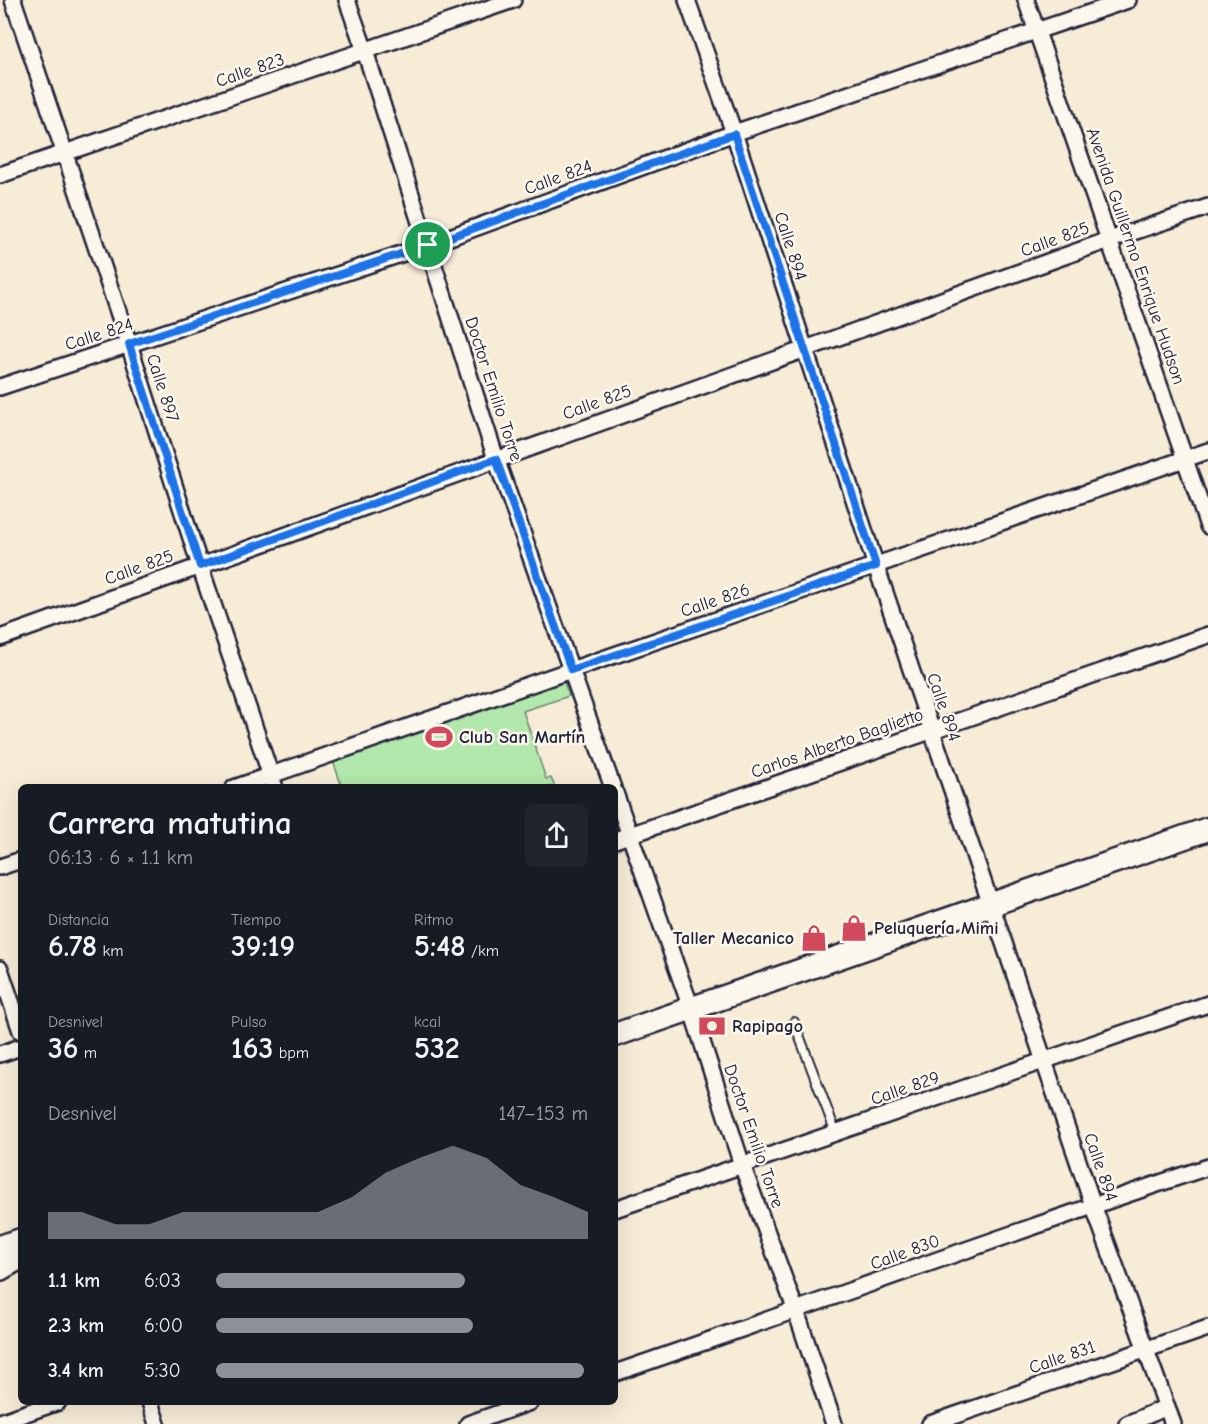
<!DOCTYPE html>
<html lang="es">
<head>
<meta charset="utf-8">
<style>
	:root { --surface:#171b24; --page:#20242c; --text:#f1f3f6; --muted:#9ea1a6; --accent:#8c9099 }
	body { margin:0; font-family:"Comic Neue",sans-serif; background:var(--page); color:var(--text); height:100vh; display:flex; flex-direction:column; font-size:22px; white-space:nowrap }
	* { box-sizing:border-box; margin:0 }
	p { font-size:20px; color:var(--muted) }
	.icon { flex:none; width:33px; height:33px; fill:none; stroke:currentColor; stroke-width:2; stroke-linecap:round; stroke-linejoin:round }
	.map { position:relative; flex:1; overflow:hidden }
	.sheet { position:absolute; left:18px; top:784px; width:600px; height:621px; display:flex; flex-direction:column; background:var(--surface); border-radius:9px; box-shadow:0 6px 24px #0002 }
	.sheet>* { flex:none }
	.pin { position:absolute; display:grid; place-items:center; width:51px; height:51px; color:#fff; margin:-26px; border:3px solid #fff; border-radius:50%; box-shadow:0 2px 6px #0007 }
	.round { display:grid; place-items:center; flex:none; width:63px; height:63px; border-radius:9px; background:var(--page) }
	.summary { display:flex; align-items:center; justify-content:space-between; height:102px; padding:0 30px }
	h1 { font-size:33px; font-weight:700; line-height:45px }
	.figures { display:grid; grid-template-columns:repeat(3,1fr); gap:9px; height:102px; padding:6px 30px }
	.figures div { display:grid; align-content:center }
	.figures b { font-size:30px; font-weight:700 }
	.figures small { font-size:16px; font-weight:400 }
	.figures p { font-size:16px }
	.chart { height:168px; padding:12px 30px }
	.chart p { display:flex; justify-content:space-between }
	.chart svg { width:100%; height:108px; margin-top:6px; fill:var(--accent); opacity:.7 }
	ul { padding:0 30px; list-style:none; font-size:20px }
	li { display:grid; grid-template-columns:96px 72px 1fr; align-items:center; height:45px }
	li i { height:15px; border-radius:8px; background:var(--accent) }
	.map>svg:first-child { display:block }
	.green { fill:#b2e8ab; stroke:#6a8573; stroke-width:1.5 }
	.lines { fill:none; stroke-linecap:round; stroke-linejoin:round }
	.service-casing { stroke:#22223b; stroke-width:12 }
	.minor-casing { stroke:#22223b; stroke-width:20 }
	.secondary-casing { stroke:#22223b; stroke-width:27 }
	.service { stroke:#fbf7ec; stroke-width:8 }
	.minor { stroke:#fbf7ec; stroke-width:15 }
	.secondary { stroke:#fbf7ec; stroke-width:22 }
	.route-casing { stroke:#fff; stroke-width:12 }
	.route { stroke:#1a73e8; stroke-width:8 }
	.labels { text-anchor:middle; stroke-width:5; stroke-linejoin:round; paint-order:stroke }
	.street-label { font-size:18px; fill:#22223b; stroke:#fbf7ec }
	.poi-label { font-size:18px; font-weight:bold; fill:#22223b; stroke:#fbf7ec; text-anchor:start }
</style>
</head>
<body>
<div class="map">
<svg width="1208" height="1424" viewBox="0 0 1208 1424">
	<rect width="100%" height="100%" fill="#f7ecd6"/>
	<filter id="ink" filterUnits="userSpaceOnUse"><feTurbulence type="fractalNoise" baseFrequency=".0167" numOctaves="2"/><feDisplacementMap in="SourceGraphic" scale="12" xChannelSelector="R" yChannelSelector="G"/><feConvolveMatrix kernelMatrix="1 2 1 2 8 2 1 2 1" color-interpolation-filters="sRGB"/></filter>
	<g filter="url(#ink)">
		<path class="green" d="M564 682 569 696 523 711 546 779 551 778 555 787H342L333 761Z"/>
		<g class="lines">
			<defs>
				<path id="service" d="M794 1022 836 1133"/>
				<g id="minor">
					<path d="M13 0 129 344 200 566 275 788"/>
					<path d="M347 0 365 51 496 459 613 788"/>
					<path d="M687 0 734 133 876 566 1044 1061 1093 1205 1173 1424"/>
					<path d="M1026 0 1208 526"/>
					<path d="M0 175 513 0"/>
					<path d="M0 387 428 245 734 133 1128 0"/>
					<path d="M0 638 1109 240 1208 207"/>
					<path d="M234 788 571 670 1208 451"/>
					<path d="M615 793 691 1008 742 1165 796 1311 834 1424"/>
					<path d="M615 840 1208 635"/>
					<path d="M0 867 21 860"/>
					<path d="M0 969 21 1031"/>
					<path d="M0 1054 21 1047"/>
					<path d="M615 1209 1208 1004"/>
					<path d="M615 1373C813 1305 1009 1233 1208 1167"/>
					<path d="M150 1402 157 1424"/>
					<path d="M0 1422 58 1402"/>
					<path d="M468 1424 530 1402"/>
					<path d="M930 1424 1208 1328"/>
					<path d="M1127 1424 1167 1407"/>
				</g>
				<g id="secondary">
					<path d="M615 1035 1208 829"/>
					<path d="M0 1247 21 1240"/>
					<path d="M0 1269 21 1257"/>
				</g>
			</defs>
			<use href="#service" class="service-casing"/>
			<use href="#minor" class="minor-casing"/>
			<use href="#secondary" class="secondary-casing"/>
			<use href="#service" class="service"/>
			<use href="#minor" class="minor"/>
			<use href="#secondary" class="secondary"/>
		</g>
	</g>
	<g class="lines" filter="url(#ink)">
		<defs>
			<path id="route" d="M734 134 876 566 571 670 496 459 200 566 129 344 428 245Z"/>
		</defs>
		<use href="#route" class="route-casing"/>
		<use href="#route" class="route"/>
	</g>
	<defs>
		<symbol id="stadium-bare" viewBox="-9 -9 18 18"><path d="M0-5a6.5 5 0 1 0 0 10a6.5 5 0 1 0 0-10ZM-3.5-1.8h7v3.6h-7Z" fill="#d1495b" stroke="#fbf7ec" stroke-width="2.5" paint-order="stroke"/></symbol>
		<symbol id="shop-bare" viewBox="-9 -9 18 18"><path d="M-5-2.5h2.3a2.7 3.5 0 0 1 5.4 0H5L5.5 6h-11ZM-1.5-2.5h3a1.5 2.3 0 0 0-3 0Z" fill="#d1495b" stroke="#fbf7ec" stroke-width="2.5" paint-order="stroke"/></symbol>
		<symbol id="bank-bare" viewBox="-9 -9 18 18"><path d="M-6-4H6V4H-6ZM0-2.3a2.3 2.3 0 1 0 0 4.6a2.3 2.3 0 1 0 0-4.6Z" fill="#d1495b" stroke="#fbf7ec" stroke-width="2.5" paint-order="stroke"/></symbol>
	</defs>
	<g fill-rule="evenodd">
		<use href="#stadium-bare" x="420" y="718" width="38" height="38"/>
		<use href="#shop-bare" x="835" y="909" width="38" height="38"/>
		<use href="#shop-bare" x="795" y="919" width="38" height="38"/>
		<use href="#bank-bare" x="693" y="1007" width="38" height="38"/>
	</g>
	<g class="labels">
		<g class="street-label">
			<text transform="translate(250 70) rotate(-19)" y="6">Calle 823</text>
			<text transform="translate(558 177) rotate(-20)" y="6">Calle 824</text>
			<text transform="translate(1055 239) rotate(-20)" y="6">Calle 825</text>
			<text transform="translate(791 246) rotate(72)" y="6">Calle 894</text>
			<text transform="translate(1136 256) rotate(71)" y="6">Avenida Guillermo Enrique Hudson</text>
			<text transform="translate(99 334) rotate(-18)" y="6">Calle 824</text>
			<text transform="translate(163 388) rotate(72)" y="6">Calle 897</text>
			<text transform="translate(494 389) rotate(72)" y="6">Doctor Emilio Torre</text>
			<text transform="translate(597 402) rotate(-20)" y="6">Calle 825</text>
			<text transform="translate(139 567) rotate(-20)" y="6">Calle 825</text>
			<text transform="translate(715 600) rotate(-19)" y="6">Calle 826</text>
			<text transform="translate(944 707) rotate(71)" y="6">Calle 894</text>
			<text transform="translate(837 743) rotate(-19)" y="6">Carlos Alberto Baglietto</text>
			<text transform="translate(905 1088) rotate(-19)" y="6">Calle 829</text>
			<text transform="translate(754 1136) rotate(71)" y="6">Doctor Emilio Torre</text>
			<text transform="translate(1101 1167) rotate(71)" y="6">Calle 894</text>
			<text transform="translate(905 1252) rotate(-20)" y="6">Calle 830</text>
			<text transform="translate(1062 1357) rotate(-19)" y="6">Calle 831</text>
		</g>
		<g class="poi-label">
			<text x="459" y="743">Club San Martín</text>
			<text x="874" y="934">Peluquería Mimi</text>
			<text x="794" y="944" text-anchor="end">Taller Mecanico</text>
			<text x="732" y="1032">Rapipago</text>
		</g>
	</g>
</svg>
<div class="pin" style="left:428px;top:245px;background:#1e9e55"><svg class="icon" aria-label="arrive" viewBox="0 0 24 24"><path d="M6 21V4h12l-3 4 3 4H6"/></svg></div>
<section class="sheet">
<div class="summary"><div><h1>Carrera matutina</h1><p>06:13 · 6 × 1.1 km</p></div><a class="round"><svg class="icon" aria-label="share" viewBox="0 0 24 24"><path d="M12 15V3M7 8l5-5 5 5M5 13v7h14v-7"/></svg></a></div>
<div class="figures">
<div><p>Distancia</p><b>6.78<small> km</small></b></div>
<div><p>Tiempo</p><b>39:19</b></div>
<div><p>Ritmo</p><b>5:48<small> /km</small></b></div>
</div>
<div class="figures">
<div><p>Desnivel</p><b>36<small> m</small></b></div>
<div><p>Pulso</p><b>163<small> bpm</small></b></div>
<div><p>kcal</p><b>532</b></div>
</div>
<div class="chart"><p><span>Desnivel</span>147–153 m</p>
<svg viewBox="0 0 160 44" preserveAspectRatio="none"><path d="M0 44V33L10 33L20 38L30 38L40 33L50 33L60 33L70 33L80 33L90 27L100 17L110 11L120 6L130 11L140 22L150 27L160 33V44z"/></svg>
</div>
<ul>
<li><b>1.1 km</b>6:03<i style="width:67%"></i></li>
<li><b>2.3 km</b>6:00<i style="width:69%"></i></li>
<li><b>3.4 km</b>5:30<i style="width:99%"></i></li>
</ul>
</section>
</div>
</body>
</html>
